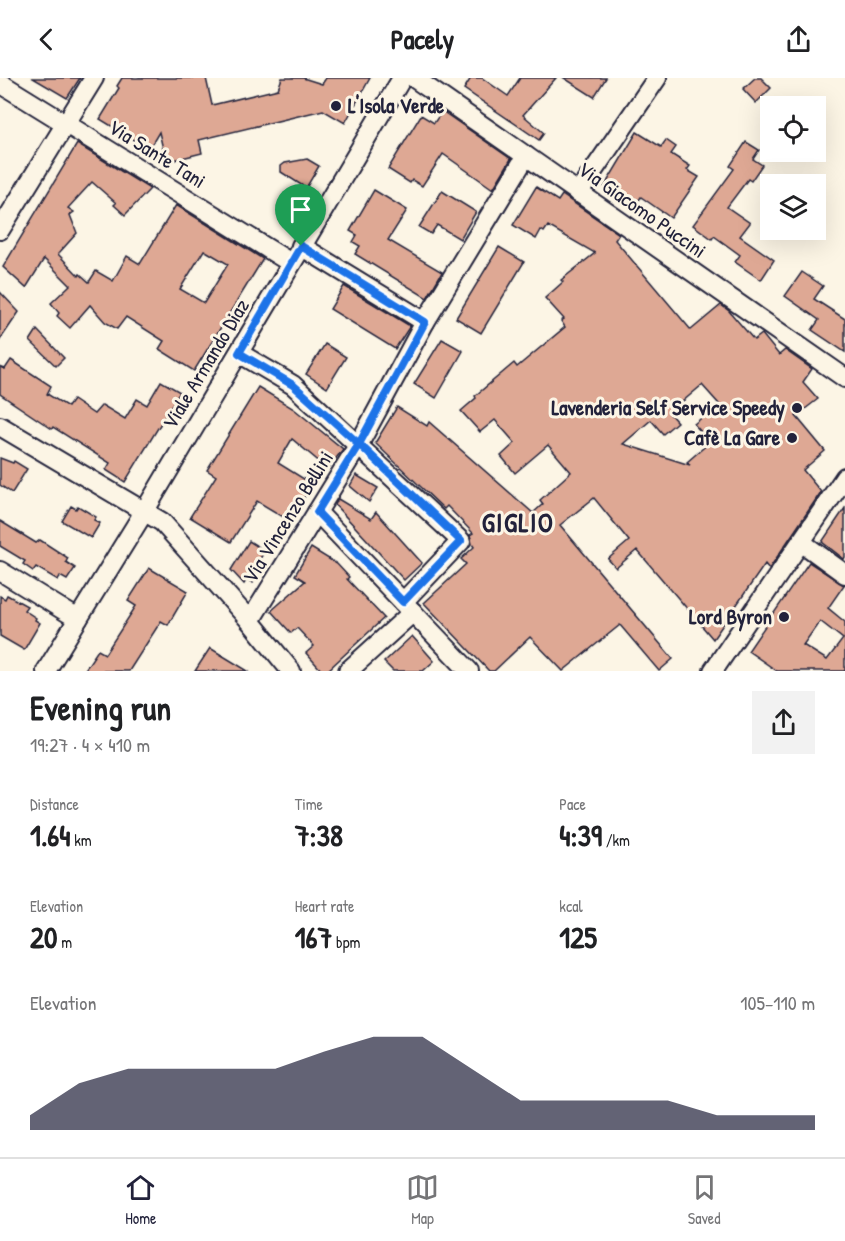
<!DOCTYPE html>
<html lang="en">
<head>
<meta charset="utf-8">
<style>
	:root { --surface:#fff; --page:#f2f2f2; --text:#202124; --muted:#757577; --line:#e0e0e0; --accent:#22223b }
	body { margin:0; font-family:"Patrick Hand",sans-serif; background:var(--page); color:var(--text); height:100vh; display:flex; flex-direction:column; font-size:22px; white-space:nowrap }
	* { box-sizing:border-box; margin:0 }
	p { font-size:20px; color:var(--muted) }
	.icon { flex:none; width:33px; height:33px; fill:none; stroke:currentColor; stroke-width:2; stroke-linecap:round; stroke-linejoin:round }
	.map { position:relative; height:593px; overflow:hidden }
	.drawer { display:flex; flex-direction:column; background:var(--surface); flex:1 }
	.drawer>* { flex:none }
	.buttons { position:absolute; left:760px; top:18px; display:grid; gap:12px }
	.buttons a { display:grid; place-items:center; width:66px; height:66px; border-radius:0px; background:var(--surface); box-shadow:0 6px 24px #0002; font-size:30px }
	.pin { position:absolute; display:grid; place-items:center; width:51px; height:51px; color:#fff; margin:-62px -26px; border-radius:50% 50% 50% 0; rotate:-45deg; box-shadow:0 0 6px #0007 }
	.pin .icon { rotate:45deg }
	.round { display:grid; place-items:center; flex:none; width:63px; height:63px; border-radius:0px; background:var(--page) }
	.overview { display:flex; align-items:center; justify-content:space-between; height:102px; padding:0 30px }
	h1 { font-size:33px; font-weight:700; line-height:45px }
	.metrics { display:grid; grid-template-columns:repeat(3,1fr); gap:9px; height:102px; padding:6px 30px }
	.metrics div { display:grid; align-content:center }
	.metrics b { font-size:30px; font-weight:700 }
	.metrics small { font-size:16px; font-weight:400 }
	.metrics p { font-size:16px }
	.chart { height:168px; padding:12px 30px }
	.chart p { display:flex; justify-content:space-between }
	.chart svg { width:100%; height:108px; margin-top:6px; fill:var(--accent); opacity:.7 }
	header { display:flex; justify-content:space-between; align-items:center; height:78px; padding:0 30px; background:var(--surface); font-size:27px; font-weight:700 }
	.menu { display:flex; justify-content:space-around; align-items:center; height:84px; border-top:2px solid var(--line); background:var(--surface); font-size:16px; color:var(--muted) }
	.menu a { display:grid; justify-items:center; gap:3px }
	.menu .current { color:var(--accent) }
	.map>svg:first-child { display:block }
	.building { fill:#dea894; stroke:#22223b; stroke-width:1.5; fill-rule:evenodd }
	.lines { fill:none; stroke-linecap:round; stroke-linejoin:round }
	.minor-casing { stroke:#22223b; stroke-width:22 }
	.minor { stroke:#fcf5e5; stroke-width:18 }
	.route-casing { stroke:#fff; stroke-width:12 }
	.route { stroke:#1a73e8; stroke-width:8 }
	.poi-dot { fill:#22223b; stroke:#fcf5e5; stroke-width:2 }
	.labels { text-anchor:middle; stroke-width:6; stroke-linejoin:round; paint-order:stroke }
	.poi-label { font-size:21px; font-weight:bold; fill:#22223b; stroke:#fcf5e5; text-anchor:end }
	.street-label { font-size:21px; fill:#22223b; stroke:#fcf5e5 }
	.district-label { font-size:27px; font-weight:bold; letter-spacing:1.5px; fill:#22223b; stroke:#fcf5e5 }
</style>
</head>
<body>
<header><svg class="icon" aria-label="back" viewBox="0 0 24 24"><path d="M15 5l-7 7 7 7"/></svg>Pacely<svg class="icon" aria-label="share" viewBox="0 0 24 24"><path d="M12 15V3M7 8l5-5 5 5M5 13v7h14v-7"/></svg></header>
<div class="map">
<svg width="845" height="593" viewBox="0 0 845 593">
	<rect width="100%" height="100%" fill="#fcf5e5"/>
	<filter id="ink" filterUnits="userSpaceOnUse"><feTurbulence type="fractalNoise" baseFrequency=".0167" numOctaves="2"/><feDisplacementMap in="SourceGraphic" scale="12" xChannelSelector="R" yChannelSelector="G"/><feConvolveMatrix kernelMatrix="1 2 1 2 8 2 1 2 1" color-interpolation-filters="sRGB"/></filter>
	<g filter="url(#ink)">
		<g class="building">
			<path d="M33 0H80L67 20Z"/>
			<path d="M122 0H206L212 27 278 11 282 0H303L322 6 326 0H370L345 45 323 32 199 62 202 75 166 84 159 54 149 71 100 41 119 10 117 8Z"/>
			<path d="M471 0H482L508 18 520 0H556L523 37 544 55 539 62 464 11Z"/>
			<path d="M564 0H606L594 19Z"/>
			<path d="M755 0H761L771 10 756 25 743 11Z"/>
			<path d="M442 33 511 81 493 111 443 76 422 108 412 102 410 105 388 91 421 37 434 45Z"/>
			<path d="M637 54 661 69 666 62 676 69 671 76 690 88 687 92 699 99 671 140 641 119 635 128 604 109Z"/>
			<path d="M746 64 759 72 753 81 762 87 751 103 748 101 727 129 750 145 740 158 774 182 761 202 735 184 740 177 714 158 712 161 693 147 734 91 730 88Z"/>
			<path d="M77 66 150 111 125 137 114 127 116 125 92 104 68 130 74 134 70 137 77 155 58 176 79 198 80 196 89 204 96 193 113 203 127 178 140 186 176 127 263 181 194 293 159 271 164 263 126 239 117 251 105 244 90 227 70 250 57 238 59 235 51 225 70 207 44 181 26 210 3 189ZM204 172 228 186 204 225 180 211Z"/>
			<path d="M307 81 319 88 306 110 281 94V88L285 85Z"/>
			<path d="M536 109 558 123 562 117 619 156 615 162 691 252 721 227 729 233 754 262 762 256 779 277 785 272 812 291 803 304 818 321 796 338 825 373 803 392 821 414 769 491 765 486 713 561 637 472 616 490 608 481 629 463 594 420 560 447 673 581 659 593 620 547 563 593 530 559 494 593H489L424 525 466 486 461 481 474 469 472 466 470 457 473 455 447 428 444 431 375 365 397 329 427 348 429 344 533 435 543 426 540 422 571 394 548 367 515 395 501 378 515 365 495 342 480 354 461 333 476 320 475 318 514 285 517 289 565 249 561 243 564 241 545 220 563 204 561 202 595 175 548 148 544 154 541 152 536 161 513 147ZM702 307 719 326 694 346 710 364 687 384 690 387 623 366 651 342 663 356 677 344 669 335Z"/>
			<path d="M374 112 407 132 388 162 442 194 427 220 355 176 360 168 353 164 357 157 350 153Z"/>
			<path d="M442 113 476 134 460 161 437 147 431 156 419 149Z"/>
			<path d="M499 169 524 184 481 255 456 240Z"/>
			<path d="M802 194 823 208 814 221 845 241V274L812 252 819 242 785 218Z"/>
			<path d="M344 208 410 248 395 271 330 231Z"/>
			<path d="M0 214 19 234 0 262Z"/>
			<path d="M37 252 64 280 56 288 30 263Z"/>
			<path d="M442 261 463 273 436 320 414 306Z"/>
			<path d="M325 266 346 279 327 310 306 296Z"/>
			<path d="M11 282 51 308 47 316 68 329 73 322 94 336 102 327 125 341 137 321 147 327 161 303 180 314 125 404 106 392 110 385 53 349 52 351 0 316V289L5 291Z"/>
			<path d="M258 309 294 331 343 371 328 391 292 361 278 385 312 406 290 443 257 423 231 464 190 439 216 398 207 392Z"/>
			<path d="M0 380 13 385 14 383 27 391 12 415 0 407Z"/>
			<path d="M356 397 378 410 369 424 350 408Z"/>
			<path d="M338 421 371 441 376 434 422 485 404 502 335 427Z"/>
			<path d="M71 428 76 431 78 428 96 439 94 442 100 445 91 460 62 443Z"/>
			<path d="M845 430V479L844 481 822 464Z"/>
			<path d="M0 443 36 465 40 462 68 480 66 484 75 490 67 502 60 498 58 502 36 489 33 493 23 486 25 483 0 468Z"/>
			<path d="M249 463 265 473 259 482 265 486 253 505 247 501 244 506 231 492Z"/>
			<path d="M311 470 337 486 349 499 347 501 384 540 327 593H322L306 575 314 568 297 550 291 555 271 533 305 503 295 497Z"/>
			<path d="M809 484 844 507 828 530 845 544V593H777L748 573ZM820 543 843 561 827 582 803 567Z"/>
			<path d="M149 490 188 513 168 547 161 543 129 593H84L98 572 105 576 136 528 128 523Z"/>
			<path d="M7 517 27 528 24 532 36 540 35 542 40 545 24 572 0 558V518L5 521Z"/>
			<path d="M412 558 434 583 423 593H393L384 584Z"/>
			<path d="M210 570 248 593H195Z"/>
		</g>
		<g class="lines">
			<defs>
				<g id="minor">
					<path d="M414 0 845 300"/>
					<path d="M0 5 291 185"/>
					<path d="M578 115 657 0"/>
					<path d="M0 152 94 0"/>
					<path d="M301 168 425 244"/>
					<path d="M239 275 293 307 461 463 403 524"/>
					<path d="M0 348 162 444 250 543 291 593"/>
					<path d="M317 434 469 593"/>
					<path d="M801 464 845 496"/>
					<path d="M0 493 78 541"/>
					<path d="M250 543 359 366 425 244 526 78"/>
					<path d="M46 593 144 434 402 0"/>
					<path d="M348 593 413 534"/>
					<path d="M713 593 845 399"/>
				</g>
			</defs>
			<use href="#minor" class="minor-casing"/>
			<use href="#minor" class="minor"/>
		</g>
	</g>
	<g class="lines" filter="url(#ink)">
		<defs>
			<path id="route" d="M301 168 239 275 293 307 359 366 317 434 403 524 461 463 359 366 425 244 301 168"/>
		</defs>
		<use href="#route" class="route-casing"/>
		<use href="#route" class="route"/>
	</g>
	<g class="poi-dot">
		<circle cx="336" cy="28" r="6"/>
		<circle cx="797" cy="330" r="6"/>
		<circle cx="792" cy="360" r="6"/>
		<circle cx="784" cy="539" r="6"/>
	</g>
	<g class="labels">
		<g class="poi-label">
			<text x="348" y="35" text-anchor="start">L'Isola Verde</text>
			<text x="785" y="337">Lavenderia Self Service Speedy</text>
			<text x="780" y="367">Cafè La Gare</text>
			<text x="772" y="546">Lord Byron</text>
		</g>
		<g class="street-label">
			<text transform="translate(157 76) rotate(32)" y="7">Via Sante Tani</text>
			<text transform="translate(642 132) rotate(35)" y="7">Via Giacomo Puccini</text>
			<text transform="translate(206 286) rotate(-59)" y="7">Viale Armando Diaz</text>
			<text transform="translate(288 439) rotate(-58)" y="7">Via Vincenzo Bellini</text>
		</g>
		<g class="district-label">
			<text x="518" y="454">GIGLIO</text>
		</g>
	</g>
</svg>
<div class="buttons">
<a><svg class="icon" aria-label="locate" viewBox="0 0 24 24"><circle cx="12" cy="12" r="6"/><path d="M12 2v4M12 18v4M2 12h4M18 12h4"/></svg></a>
<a><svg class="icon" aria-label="layers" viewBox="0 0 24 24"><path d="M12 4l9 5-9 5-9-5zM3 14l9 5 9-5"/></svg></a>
</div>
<div class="pin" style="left:301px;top:168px;background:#1e9e55"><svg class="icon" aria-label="arrive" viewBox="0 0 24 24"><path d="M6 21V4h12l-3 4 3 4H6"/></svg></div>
</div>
<section class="drawer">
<div class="overview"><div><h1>Evening run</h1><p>19:27 · 4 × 410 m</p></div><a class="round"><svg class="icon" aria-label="share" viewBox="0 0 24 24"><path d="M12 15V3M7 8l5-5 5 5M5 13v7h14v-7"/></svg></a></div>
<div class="metrics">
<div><p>Distance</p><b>1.64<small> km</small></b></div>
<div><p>Time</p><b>7:38</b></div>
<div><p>Pace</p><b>4:39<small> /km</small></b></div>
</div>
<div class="metrics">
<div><p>Elevation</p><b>20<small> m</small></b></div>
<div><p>Heart rate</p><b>167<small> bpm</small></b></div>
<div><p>kcal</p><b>125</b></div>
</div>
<div class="chart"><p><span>Elevation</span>105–110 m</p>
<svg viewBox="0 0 160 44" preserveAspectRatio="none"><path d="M0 44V38L10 25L20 19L30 19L40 19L50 19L60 12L70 6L80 6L90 19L100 32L110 32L120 32L130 32L140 38L150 38L160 38V44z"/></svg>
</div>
</section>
<nav class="menu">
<a class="current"><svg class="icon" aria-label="home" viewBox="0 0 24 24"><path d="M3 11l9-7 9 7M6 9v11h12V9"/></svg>Home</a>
<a><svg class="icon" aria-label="map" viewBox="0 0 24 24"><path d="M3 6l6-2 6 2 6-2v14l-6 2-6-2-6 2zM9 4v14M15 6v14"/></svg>Map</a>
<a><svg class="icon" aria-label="saved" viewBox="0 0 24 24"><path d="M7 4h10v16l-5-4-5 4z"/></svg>Saved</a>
</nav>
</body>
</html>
